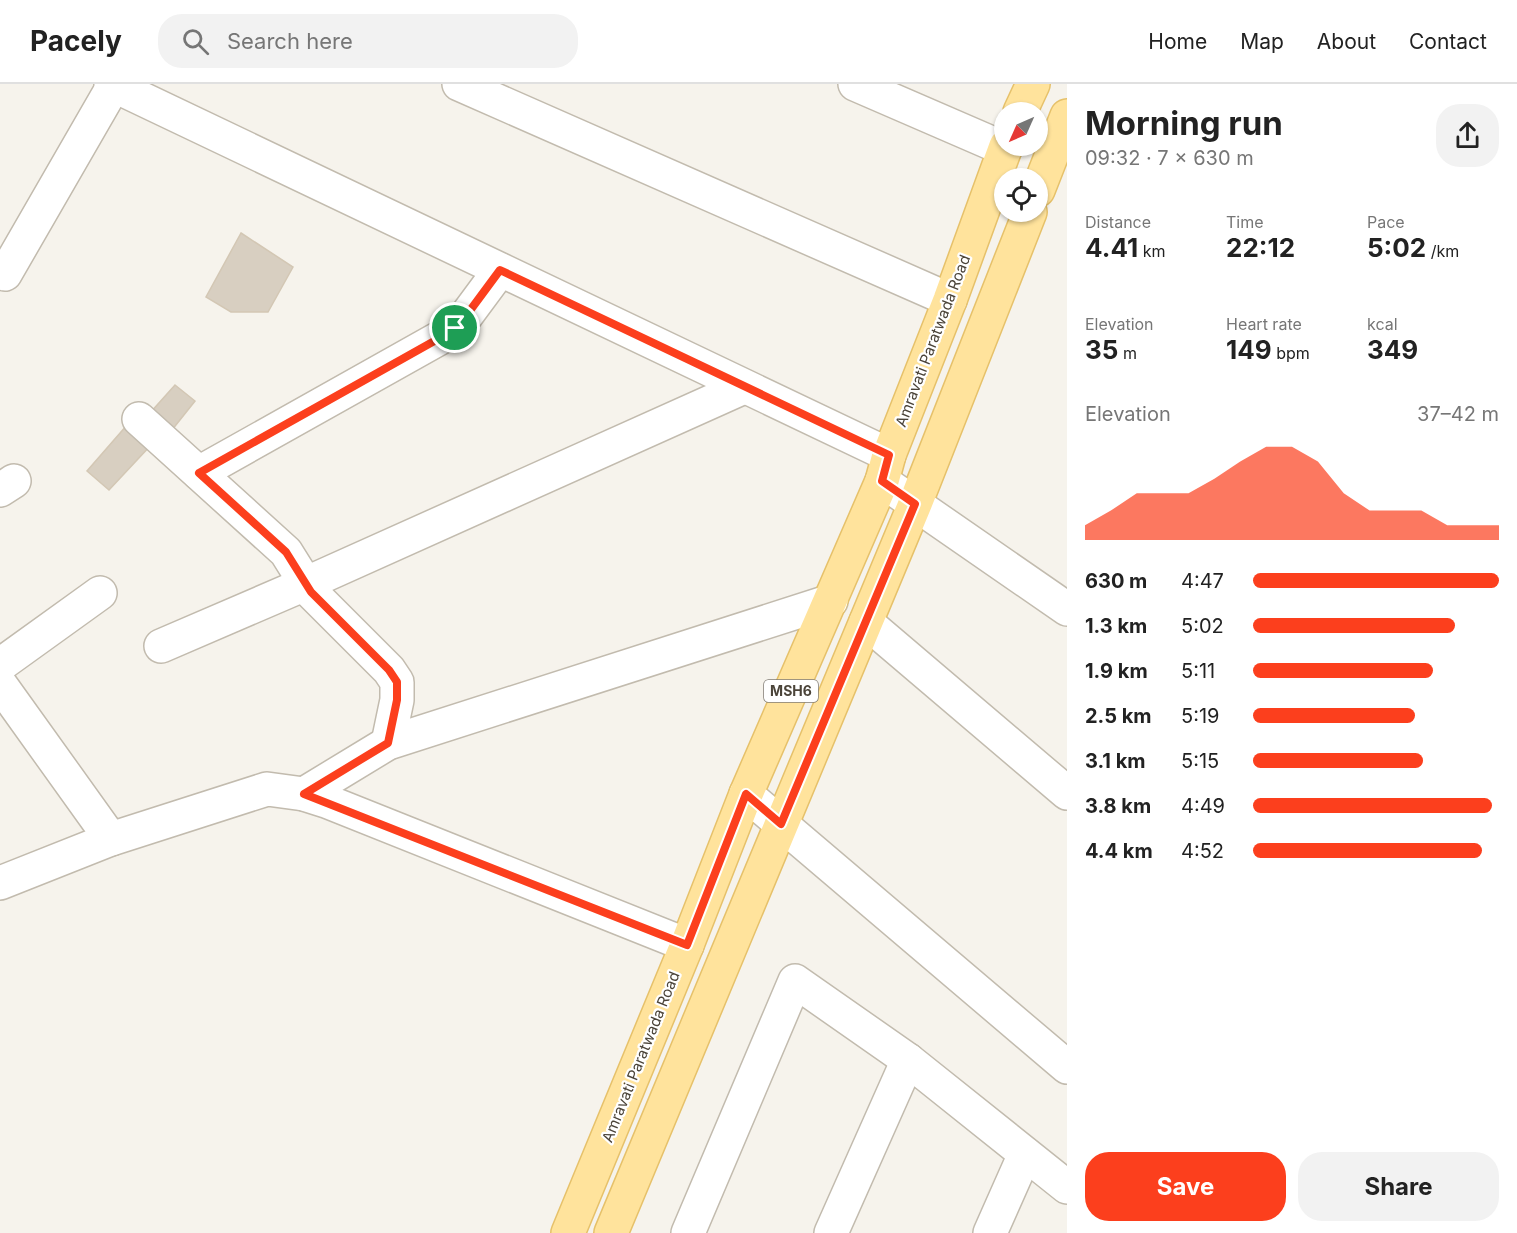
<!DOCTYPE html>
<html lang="en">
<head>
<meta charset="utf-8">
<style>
	:root { --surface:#fff; --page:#f2f2f2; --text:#222; --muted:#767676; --line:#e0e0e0; --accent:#fc3f1d }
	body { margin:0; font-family:Inter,sans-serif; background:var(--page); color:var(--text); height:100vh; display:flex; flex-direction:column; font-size:22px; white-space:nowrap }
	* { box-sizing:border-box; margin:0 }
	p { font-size:20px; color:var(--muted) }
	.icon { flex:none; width:33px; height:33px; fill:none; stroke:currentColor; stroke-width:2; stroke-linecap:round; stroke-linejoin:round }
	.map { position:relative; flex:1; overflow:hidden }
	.details { display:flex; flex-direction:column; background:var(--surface); width:450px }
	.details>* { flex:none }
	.needle { width:39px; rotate:225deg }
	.buttons { position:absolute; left:994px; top:18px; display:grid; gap:12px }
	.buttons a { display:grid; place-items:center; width:54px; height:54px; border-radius:50%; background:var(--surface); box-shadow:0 2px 4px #0004; font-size:30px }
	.pin { position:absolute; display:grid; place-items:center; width:51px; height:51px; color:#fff; margin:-26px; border:3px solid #fff; border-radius:50%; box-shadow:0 2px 6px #0007 }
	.round { display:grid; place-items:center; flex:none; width:63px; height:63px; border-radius:24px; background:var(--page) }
	.headline { display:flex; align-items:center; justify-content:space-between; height:102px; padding:0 18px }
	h1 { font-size:33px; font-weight:700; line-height:45px }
	.figures { display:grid; grid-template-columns:repeat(3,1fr); gap:9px; height:102px; padding:6px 18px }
	.figures div { display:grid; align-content:center }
	.figures b { font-size:26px; font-weight:700 }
	.figures small { font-size:16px; font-weight:400 }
	.figures p { font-size:16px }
	.chart { height:168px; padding:12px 18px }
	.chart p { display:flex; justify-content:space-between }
	.chart svg { width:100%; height:108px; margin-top:6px; fill:var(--accent); opacity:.7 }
	.primary-button { display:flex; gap:12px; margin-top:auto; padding:12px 18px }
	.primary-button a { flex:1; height:69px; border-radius:24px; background:var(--accent); color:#fff; font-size:24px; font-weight:700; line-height:69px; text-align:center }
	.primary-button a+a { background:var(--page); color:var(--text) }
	ul { padding:0 18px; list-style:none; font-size:20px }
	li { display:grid; grid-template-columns:96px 72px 1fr; align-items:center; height:45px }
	li i { height:15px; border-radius:8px; background:var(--accent) }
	header { display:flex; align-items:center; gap:36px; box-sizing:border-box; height:84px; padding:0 30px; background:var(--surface); border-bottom:2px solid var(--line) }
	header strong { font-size:28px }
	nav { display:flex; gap:33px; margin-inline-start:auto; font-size:21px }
	.search { width:420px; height:54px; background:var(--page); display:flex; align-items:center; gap:15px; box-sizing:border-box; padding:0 21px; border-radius:24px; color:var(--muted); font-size:22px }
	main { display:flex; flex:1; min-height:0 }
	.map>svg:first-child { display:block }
	.building { fill:#d8cfc1; stroke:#d3c7b4; stroke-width:1.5 }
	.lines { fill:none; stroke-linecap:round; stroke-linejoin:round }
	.minor-casing { stroke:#c2bbae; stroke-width:36 }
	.major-casing { stroke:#e6c16a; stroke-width:36 }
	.minor { stroke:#fff; stroke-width:33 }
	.major { stroke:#ffe39c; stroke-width:33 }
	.route-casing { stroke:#fff; stroke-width:12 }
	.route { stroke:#fc3f1d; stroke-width:8 }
	.labels { text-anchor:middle; stroke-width:4.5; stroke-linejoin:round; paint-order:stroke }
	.shield { fill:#fff; stroke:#817c74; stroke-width:1.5 }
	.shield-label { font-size:14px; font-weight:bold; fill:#4b4439 }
	.street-label { font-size:15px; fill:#4b4439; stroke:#fff }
</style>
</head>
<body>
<header>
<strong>Pacely</strong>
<div class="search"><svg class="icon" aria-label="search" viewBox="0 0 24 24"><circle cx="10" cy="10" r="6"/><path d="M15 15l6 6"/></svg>Search here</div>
<nav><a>Home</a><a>Map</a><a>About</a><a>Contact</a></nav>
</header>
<main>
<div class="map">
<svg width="1067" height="1149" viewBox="0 0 1067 1149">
	<rect width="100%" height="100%" fill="#f6f3ec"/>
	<g class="building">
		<path d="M241 149 293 183 268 228H231L206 213Z"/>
		<path d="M175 301 195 317 172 346 150 329Z"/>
		<path d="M127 341 151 361 109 406 87 387Z"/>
	</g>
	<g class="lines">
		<defs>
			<g id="minor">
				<path d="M111 0 889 371"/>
				<path d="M459 0 950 216"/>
				<path d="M855 0 1005 65"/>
				<path d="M5 190 114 1"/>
				<path d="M139 335 286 468 311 508 389 586 397 598V616L388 659"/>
				<path d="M199 389 445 251 463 236 500 186"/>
				<path d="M882 397 1067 525"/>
				<path d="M0 406 14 397"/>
				<path d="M866 538 1067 709"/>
				<path d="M161 562 305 500 744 303"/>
				<path d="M0 581 100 509"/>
				<path d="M0 600 111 755"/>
				<path d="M304 710 388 659 831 517"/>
				<path d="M746 710 1067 983"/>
				<path d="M0 799 111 755 267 705 304 710 326 717 687 861"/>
				<path d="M688 1149 795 897 908 976 1067 1103"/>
				<path d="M831 1149 908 976"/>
				<path d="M990 1149 1025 1070"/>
			</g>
			<g id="major">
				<path d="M1020 28 1033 0"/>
				<path d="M1038 106 1067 32"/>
				<path d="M568 1149 687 861 746 710 882 397 889 371 950 216 1006 62"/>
				<path d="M611 1149 915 420 1030 128"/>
			</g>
		</defs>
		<use href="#minor" class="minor-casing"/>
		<use href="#major" class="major-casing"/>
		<use href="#minor" class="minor"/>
		<use href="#major" class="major"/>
	</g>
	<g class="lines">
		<defs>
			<path id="route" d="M500 186 889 371 882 397 915 420 781 740 746 710 687 861 304 710 388 659 397 616V598L389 586 311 508 286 468 199 389 445 251 463 236Z"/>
		</defs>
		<use href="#route" class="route-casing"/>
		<use href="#route" class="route"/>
	</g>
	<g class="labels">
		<rect class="shield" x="764" y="596" width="54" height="22" rx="4.5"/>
		<g class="shield-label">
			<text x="791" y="612">MSH6</text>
		</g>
		<g class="street-label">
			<text transform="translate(933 257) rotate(-69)" y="5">Amravati Paratwada Road</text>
			<text transform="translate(641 973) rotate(-68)" y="5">Amravati Paratwada Road</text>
		</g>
	</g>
</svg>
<div class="buttons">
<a><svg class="needle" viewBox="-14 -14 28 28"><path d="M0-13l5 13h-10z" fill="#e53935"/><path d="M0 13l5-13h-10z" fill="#767676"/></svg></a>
<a><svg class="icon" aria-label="locate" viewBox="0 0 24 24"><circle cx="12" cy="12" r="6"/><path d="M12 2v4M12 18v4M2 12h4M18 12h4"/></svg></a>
</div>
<div class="pin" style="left:455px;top:244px;background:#1e9e55"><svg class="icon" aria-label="arrive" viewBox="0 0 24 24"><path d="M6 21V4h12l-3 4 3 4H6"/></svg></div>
</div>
<section class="details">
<div class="headline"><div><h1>Morning run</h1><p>09:32 · 7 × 630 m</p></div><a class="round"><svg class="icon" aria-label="share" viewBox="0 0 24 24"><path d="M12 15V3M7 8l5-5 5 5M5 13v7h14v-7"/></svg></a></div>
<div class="figures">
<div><p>Distance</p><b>4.41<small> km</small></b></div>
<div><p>Time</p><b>22:12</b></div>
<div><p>Pace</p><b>5:02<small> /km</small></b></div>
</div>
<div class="figures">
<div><p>Elevation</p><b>35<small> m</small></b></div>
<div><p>Heart rate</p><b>149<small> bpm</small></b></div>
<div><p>kcal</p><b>349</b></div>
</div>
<div class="chart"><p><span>Elevation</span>37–42 m</p>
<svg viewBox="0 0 160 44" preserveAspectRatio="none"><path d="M0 44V38L10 32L20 25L30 25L40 25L50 19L60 12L70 6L80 6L90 12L100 25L110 32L120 32L130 32L140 38L150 38L160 38V44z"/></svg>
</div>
<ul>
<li><b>630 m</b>4:47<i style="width:100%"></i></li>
<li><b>1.3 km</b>5:02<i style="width:82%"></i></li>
<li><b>1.9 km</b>5:11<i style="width:73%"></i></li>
<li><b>2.5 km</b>5:19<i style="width:66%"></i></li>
<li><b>3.1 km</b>5:15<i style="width:69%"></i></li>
<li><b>3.8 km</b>4:49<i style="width:97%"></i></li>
<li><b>4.4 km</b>4:52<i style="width:93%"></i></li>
</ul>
<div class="primary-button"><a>Save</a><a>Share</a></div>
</section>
</main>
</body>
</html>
